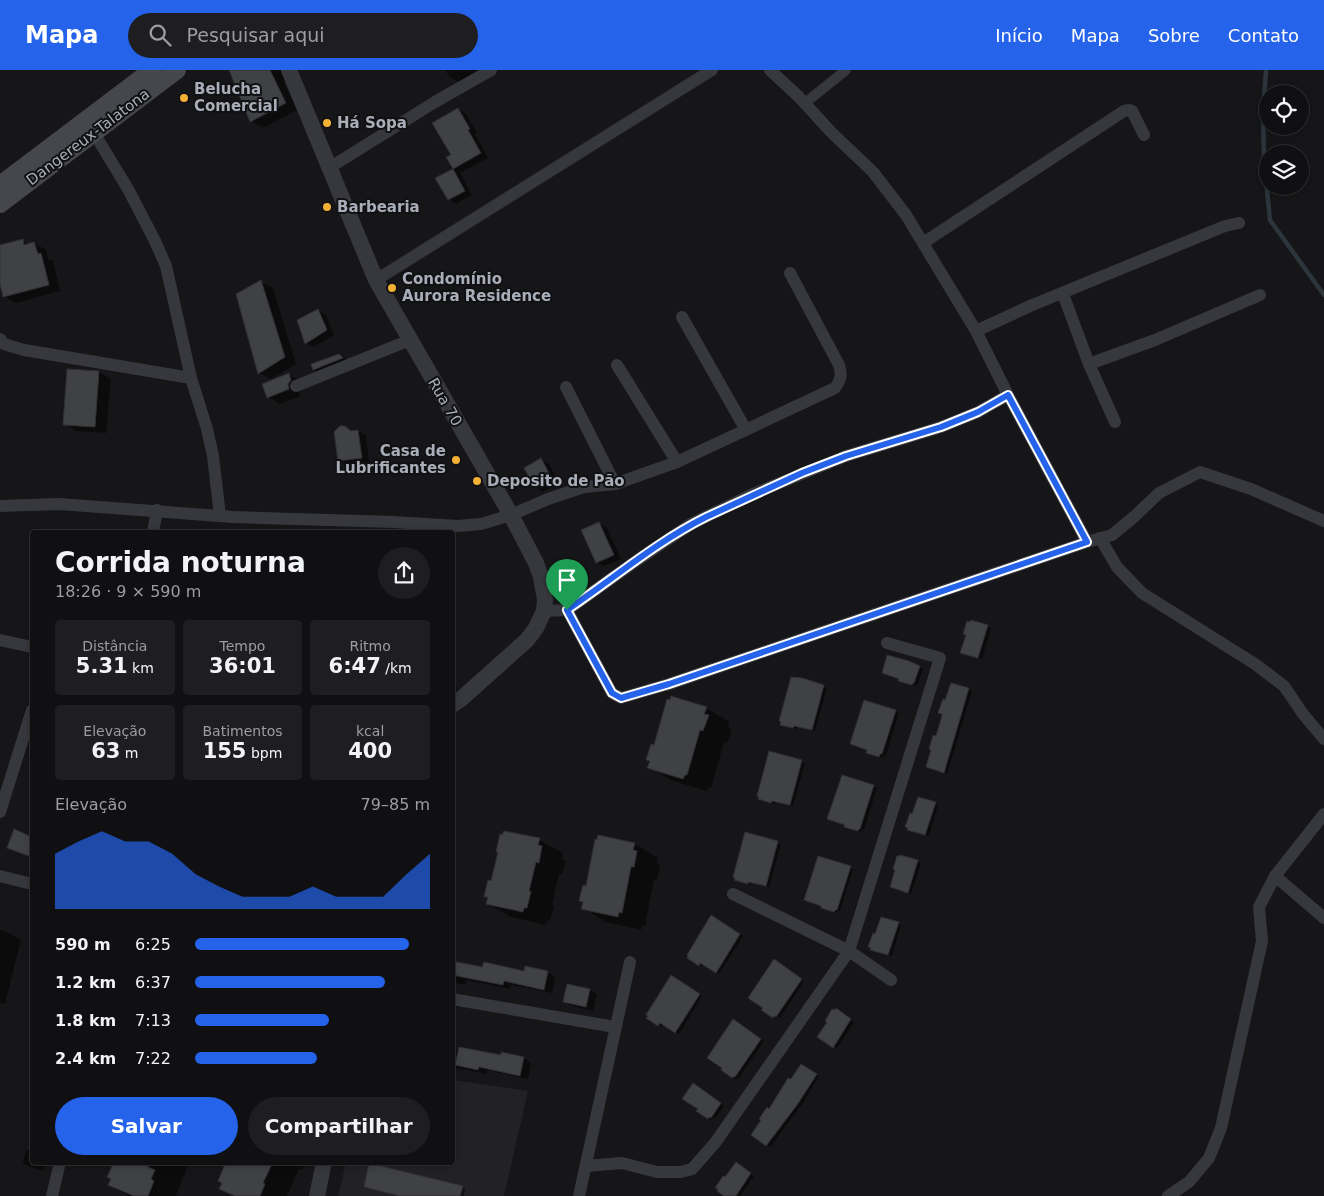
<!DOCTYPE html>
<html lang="pt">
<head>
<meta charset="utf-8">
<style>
	:root { --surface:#101012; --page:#1e1e20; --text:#f1f3f6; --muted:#9c9d9f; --line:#303032; --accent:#2563eb }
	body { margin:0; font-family:"DejaVu Sans",sans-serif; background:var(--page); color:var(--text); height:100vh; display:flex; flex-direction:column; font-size:19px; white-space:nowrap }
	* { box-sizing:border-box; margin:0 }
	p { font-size:16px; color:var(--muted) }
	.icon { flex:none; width:28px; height:28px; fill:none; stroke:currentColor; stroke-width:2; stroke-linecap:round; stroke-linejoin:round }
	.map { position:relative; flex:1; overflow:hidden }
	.sheet { position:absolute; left:30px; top:460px; width:425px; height:635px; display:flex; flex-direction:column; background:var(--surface); border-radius:5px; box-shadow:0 2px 8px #0003,0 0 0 1px var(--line) }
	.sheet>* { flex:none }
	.tools { position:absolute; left:1259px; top:15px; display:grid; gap:10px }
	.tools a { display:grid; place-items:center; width:50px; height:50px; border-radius:50%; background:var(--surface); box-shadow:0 2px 8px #0003,0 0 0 1px var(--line); font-size:25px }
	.pin { position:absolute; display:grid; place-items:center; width:42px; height:42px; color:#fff; margin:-51px -21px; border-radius:50% 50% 50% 0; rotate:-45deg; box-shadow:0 0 5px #0007 }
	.pin .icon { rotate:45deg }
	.round { display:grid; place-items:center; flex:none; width:52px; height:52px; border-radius:26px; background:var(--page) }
	.summary { display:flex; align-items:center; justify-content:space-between; height:85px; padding:0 25px }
	h1 { font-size:28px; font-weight:700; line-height:38px }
	.metrics { display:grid; grid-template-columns:repeat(3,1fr); gap:8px; height:85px; padding:5px 25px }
	.metrics div { display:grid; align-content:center; border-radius:5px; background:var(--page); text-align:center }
	.metrics b { font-size:21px; font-weight:700 }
	.metrics small { font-size:14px; font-weight:400 }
	.metrics p { font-size:14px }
	.chart { height:140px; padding:10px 25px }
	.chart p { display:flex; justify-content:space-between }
	.chart svg { width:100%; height:90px; margin-top:5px; fill:var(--accent); opacity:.7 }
	.cta { display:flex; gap:10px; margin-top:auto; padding:10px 25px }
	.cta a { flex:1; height:58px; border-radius:30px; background:var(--accent); color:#fff; font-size:20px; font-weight:700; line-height:58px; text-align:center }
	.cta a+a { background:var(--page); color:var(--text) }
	ul { padding:0 25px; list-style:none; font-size:16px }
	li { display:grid; grid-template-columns:80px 60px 1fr; align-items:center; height:38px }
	li i { height:12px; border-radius:6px; background:var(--accent) }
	header { display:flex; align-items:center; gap:30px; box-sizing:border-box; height:70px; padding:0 25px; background:var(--accent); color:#fff }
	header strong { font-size:24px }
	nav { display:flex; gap:28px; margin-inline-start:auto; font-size:18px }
	.search { width:350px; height:45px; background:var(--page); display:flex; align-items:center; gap:12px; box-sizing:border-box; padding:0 18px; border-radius:28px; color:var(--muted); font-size:19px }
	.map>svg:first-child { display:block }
	.built { fill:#222225 }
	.shadow { fill:#0007 }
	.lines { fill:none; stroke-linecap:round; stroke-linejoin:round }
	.stream { stroke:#2c353c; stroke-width:4.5 }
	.building { fill:#404145; stroke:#303034 }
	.pedestrian { stroke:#37383d; stroke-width:10 }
	.minor { stroke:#37383d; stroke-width:12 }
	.tertiary { stroke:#37383d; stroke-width:16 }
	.secondary { stroke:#45474d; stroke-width:18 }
	.route-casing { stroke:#fff; stroke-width:10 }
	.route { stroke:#2563eb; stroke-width:6 }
	.poi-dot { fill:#f2b134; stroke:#111113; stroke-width:2 }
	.labels { text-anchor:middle; stroke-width:4; stroke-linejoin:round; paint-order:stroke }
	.poi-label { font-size:15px; font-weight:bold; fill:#a8adb8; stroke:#111113; text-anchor:start }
	.street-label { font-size:15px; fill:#a8adb8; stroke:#111113 }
</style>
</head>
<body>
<header>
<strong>Mapa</strong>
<div class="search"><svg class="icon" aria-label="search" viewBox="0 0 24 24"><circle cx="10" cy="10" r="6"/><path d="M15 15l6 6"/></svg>Pesquisar aqui</div>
<nav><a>Início</a><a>Mapa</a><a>Sobre</a><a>Contato</a></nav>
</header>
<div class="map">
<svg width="1324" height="1126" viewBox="0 0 1324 1126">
	<rect width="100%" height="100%" fill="#161618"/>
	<path class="built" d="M453 1010 528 1021 504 1126H338L346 1093 452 1092Z"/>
	<g class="shadow">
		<path d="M230 0H283L288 11 284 13 297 40 263 58 251 51Z"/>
		<path d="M445 0H481L462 14 450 7Z"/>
		<path d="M458 39 465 43 477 63 475 64 488 88 460 103 472 125 456 134 449 129 437 109 454 99 448 87 452 85Z"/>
		<path d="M22 171 29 175 34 173 46 180 48 189 53 191 60 221 16 233 4 226 0 209V176Z"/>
		<path d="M261 212 273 218 296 294 271 309 259 303Z"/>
		<path d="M318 240 326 245 334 265 314 277 306 273Z"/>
		<path d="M339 285 347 289 321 304 314 300V295Z"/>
		<path d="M99 302 111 309 106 363 76 361 64 354Z"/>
		<path d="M289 305 300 311 302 317 299 321 300 326 280 334 268 327Z"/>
		<path d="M358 361 366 365 369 392 347 395 339 390 352 362Z"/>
		<path d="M541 389 549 394 559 413 543 422 536 417Z"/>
		<path d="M599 453 607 458 621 489 604 496 597 492Z"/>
		<path d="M564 497 572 501 587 525 574 535 566 530 552 504Z"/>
		<path d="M971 551 991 558 982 589 965 584Z"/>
		<path d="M919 597 923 599 918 614H916L915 616 900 611Z"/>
		<path d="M823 616 827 618 815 661 798 657 797 659 785 656Z"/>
		<path d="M968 619 972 621 947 704 931 699 936 668Z"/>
		<path d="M864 631 899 643 886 685H884L883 688 871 684 868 680 851 674Z"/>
		<path d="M706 638 730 652 728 657 732 660 727 673 724 672 711 718 708 717 707 721 673 711 649 697 655 676Z"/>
		<path d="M770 683 805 693 793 736 776 732 775 734 759 729Z"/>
		<path d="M842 706 877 718 864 760H862L861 762 846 757Z"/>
		<path d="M935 733 938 735 929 766 912 761Z"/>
		<path d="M746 764 781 774 769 817 752 812 751 815 736 810Z"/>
		<path d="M539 770 563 783 562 789 566 791 562 805 559 804 552 835 554 836 550 851 547 850 546 855 511 847 488 834 489 828 485 826 492 812Z"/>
		<path d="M635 774 658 788 657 793 660 796 657 810 654 809 645 856 642 855 641 860 606 852 583 838 584 833 580 831 587 817Z"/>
		<path d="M917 791 921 793 911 824 891 817Z"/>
		<path d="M850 797 853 799 840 841H838L837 843 822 838Z"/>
		<path d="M712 847 743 866 719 904 704 894 702 896 688 888Z"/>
		<path d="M898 853 901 855 892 886 875 881Z"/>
		<path d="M0 860 5 861 21 870 5 934 0 933Z"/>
		<path d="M452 892 483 899 548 902 555 907 552 923 511 915 510 919 467 910 466 915 452 912Z"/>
		<path d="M777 893 804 911 780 948 778 947 776 949 773 947Z"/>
		<path d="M671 907 702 926 679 964 663 954 662 957 648 948Z"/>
		<path d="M590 920 597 924 593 941 572 936 564 932Z"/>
		<path d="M836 940 854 952 837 978 819 967Z"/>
		<path d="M737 953 764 971 739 1008 738 1007 736 1009 722 1000Z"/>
		<path d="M452 980 502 987V984L524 988 531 993 528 1009 487 1000 486 1004 452 997Z"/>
		<path d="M801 995 819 1006 803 1033 770 1077 767 1075 770 1040Z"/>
		<path d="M697 1017 724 1036 715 1049 713 1048 711 1050 698 1041 699 1039Z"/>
		<path d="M26 1080 32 1081V1092H46L44 1101 30 1097 23 1093Z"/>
		<path d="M118 1092H193L191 1096 188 1095 176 1126H129L110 1115Z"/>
		<path d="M231 1092H305L302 1100 299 1099 287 1126H234L221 1118Z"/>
		<path d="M739 1096 754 1106 740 1126H726V1109Z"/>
		<path d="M365 1116 462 1117 465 1119 464 1126H399Z"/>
	</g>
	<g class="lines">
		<path class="stream" d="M1266 0 1263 42 1264 90 1270 150 1324 225"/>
	</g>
	<g class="building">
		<path d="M229 0H270L286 33 250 52Z"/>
		<path d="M458 38 470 59 468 60 481 83 453 99 446 87 451 85 432 53Z"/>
		<path d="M453 99 465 121 448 130 435 108Z"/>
		<path d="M23 169 24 175 34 172 38 184 41 183 49 215 3 227 0 214V175Z"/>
		<path d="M261 210 285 287 258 304 236 224Z"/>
		<path d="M318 239 327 260 305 274 297 250Z"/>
		<path d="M339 284 343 288 313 300 311 294Z"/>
		<path d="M67 299 99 301 95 357 63 355Z"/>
		<path d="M289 303 291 310 288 314 289 319 267 328 262 314Z"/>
		<path d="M340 356H345L351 361 358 360 362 388 338 391 334 362Z"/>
		<path d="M541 388 552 409 535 418 524 398Z"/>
		<path d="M599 452 614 485 596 493 581 460Z"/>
		<path d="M564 495 581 520 565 531 551 504Z"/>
		<path d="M971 550 988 555 978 588 960 583 966 565 963 564 967 551 970 552Z"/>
		<path d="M887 585 909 591 920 596 914 613H913L912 615 898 611 899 609 882 603Z"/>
		<path d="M791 607 802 608 824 615 812 660 794 656 793 658 780 655 781 652 779 651Z"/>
		<path d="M951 613 969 618 944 703 926 697 931 680 929 679 933 665 936 666 942 646V644L938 643 943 629 945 630Z"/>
		<path d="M671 626 707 637 704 644 709 645 703 661 700 660 687 705H685L683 709 647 698 650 691 646 690 651 674 654 675 667 629 670 630Z"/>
		<path d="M864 630 896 640 882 684H880L879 687 866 683 867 680 850 674Z"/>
		<path d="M769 681 802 690 790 735 772 731 771 733 758 729 759 727 757 726Z"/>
		<path d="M842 705 874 715 860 759H859L858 761 844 757 845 755 827 749Z"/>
		<path d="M918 727 936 732 925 765 907 760 908 758 905 757 910 743 912 744Z"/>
		<path d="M14 759 32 767V787L7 778Z"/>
		<path d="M504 761 540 768 538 775 542 776 539 793 536 792 529 821H531L527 838H524L523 842 486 834 488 827H484L488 810 491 811 498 782H496L500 764 502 765Z"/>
		<path d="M745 762 778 771 766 816 748 812V814L734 810 735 808 733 807Z"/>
		<path d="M598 765 635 773 633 780 637 781 634 797H631L622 843 619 842 618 847 581 839 583 832 579 831 583 815 586 816 595 769 597 770Z"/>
		<path d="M900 785 918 790 908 823 890 817 895 800 893 799 897 786H900Z"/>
		<path d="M818 786 851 796 837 840H835L834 842 821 838V836L804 830Z"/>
		<path d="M711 845 740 864 716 903 700 893 699 896 687 888 688 886 687 885Z"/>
		<path d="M881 847 899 852 888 885 870 880 871 878 868 877 873 863 875 864Z"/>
		<path d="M774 889 802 909 776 947 774 946 773 948 761 940 763 938 748 928Z"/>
		<path d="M452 891 482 897 484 892 524 901 525 896 548 901 544 920 504 911 503 915 452 905Z"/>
		<path d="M671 905 700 924 675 963 660 953 658 956 646 948 648 946 646 945Z"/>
		<path d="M567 914 590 919 586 937 563 932Z"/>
		<path d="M836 938 851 949 833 978 817 967 827 952 825 951 832 939 835 940Z"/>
		<path d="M733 949 761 969 735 1007 734 1006 732 1008 721 1000 722 998 707 988Z"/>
		<path d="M459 977 501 985V982L524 987 520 1006 479 997 478 1000 455 995Z"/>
		<path d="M801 994 817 1004 797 1035 766 1076 751 1065 761 1050 759 1049 767 1037 769 1039 788 1008 791 1009Z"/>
		<path d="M693 1013 721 1033 711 1048 709 1047 708 1049 696 1041 698 1039 682 1029Z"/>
		<path d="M114 1092H147L146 1096 155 1100 151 1109 154 1111 148 1126H134L108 1115 111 1109 107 1107Z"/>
		<path d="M226 1092H273L263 1113 265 1114 260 1126H235L219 1119 222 1113 218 1111Z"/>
		<path d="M736 1092 751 1103 736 1126H724L717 1121 718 1119 715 1118 723 1106 725 1107Z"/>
		<path d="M369 1093 463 1116 460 1126H400L364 1117Z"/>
	</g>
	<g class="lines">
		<path class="pedestrian" d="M805 33 846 0"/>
		<g class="minor">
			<path d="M770 0 799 27 831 62 873 102 906 145 976 261 1008 325 1087 472"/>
			<path d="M94 63 128 119 155 171 166 196 191 308 207 359 213 386 220 446"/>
			<path d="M329 98 435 32 491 0"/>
			<path d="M923 173 1124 41 1129 40 1132 41 1144 65"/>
			<path d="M376 210 712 0"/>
			<path d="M1063 224 1089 294 1115 352"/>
			<path d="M682 247 746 360"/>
			<path d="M976 261 1030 236 1225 156 1239 153"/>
			<path d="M0 269 4 274 24 280 191 308"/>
			<path d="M1089 294 1155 270 1260 225"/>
			<path d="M617 295 677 392"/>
			<path d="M296 316 410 270"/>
			<path d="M566 317 615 414"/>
			<path d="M0 436 59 434 233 447 393 452 458 456 481 454 511 445 548 429 584 417 615 414 677 392 835 318C841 310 842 305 839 295L790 203"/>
			<path d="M153 462 157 440"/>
			<path d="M1100 468 1117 497 1142 523 1255 594 1284 616 1303 644 1324 669"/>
			<path d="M567 540 612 623 621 628 669 614 1087 472 1112 465 1135 446 1159 423 1200 402 1251 419 1324 451"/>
			<path d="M544 541 567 540 636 491 691 454 753 424 846 386 941 357 978 342 1008 325"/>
			<path d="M0 570 32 577"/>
			<path d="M0 742 32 640"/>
			<path d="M0 806 32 814"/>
			<path d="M1275 806 1324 848"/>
			<path d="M733 824 849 881 891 910"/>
			<path d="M452 929 615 957"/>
			<path d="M586 1096 622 1093 657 1102H681L692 1099 715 1073 849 881 940 588 887 573"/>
			<path d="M52 1126 60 1092"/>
			<path d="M579 1126 630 892"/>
			<path d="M1168 1126 1189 1112 1209 1088 1221 1058 1262 871 1259 837 1275 806 1324 744"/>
		</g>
		<g class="tertiary">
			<path d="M289 0 376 210 511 445 536 493 541 507 545 530 544 541 536 558 527 570 461 629 452 635"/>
			<path d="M317 1126 324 1092"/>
		</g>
		<g class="secondary">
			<path d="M0 115 152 0"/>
			<path d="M0 134 177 0"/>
		</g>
	</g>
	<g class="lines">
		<defs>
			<path id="route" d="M1008 325 1087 472 669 614 621 628 612 623 567 540C613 509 656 472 706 447L802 403 846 386 941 357 978 342Z"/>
		</defs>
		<use href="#route" class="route-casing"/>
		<use href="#route" class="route"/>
	</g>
	<g class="poi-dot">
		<circle cx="184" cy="28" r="5"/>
		<circle cx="327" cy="53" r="5"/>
		<circle cx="327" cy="137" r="5"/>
		<circle cx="392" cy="218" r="5"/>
		<circle cx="456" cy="390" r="5"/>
		<circle cx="477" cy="411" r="5"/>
	</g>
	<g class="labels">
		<g class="poi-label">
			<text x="194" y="24">Belucha<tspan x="194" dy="17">Comercial</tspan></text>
			<text x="337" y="58">Há Sopa</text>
			<text x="337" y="142">Barbearia</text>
			<text x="402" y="214">Condomínio<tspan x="402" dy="17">Aurora Residence</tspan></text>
			<text x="446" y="386" text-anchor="end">Casa de<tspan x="446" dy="17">Lubrificantes</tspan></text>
			<text x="487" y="416">Deposito de Pão</text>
		</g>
		<g class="street-label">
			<text transform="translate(88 67) rotate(-37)" y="5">Dangereux-Talatona</text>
			<text transform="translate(445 332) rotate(60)" y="5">Rua 70</text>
		</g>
	</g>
</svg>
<div class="tools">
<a><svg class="icon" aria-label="locate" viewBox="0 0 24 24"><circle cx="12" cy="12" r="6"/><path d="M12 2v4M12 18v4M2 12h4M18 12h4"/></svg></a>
<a><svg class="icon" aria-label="layers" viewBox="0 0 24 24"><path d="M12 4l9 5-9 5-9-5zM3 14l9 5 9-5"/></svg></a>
</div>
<div class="pin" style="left:567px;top:540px;background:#1e9e55"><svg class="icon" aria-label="arrive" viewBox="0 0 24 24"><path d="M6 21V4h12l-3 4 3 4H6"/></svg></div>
<section class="sheet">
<div class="summary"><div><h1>Corrida noturna</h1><p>18:26 · 9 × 590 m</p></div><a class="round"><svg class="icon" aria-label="share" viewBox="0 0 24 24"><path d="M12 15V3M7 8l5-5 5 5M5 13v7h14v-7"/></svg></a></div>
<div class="metrics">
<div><p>Distância</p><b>5.31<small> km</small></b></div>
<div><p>Tempo</p><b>36:01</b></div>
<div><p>Ritmo</p><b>6:47<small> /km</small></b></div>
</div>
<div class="metrics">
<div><p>Elevação</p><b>63<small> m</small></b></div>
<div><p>Batimentos</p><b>155<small> bpm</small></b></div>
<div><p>kcal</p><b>400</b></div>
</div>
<div class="chart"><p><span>Elevação</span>79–85 m</p>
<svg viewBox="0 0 160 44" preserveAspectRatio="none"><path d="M0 44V17L10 11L20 6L30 11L40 11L50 17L60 27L70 33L80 38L90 38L100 38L110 33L120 38L130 38L140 38L150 27L160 17V44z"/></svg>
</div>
<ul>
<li><b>590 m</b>6:25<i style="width:91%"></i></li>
<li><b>1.2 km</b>6:37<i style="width:81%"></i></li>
<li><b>1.8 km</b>7:13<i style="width:57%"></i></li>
<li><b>2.4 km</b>7:22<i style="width:52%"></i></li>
</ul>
<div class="cta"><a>Salvar</a><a>Compartilhar</a></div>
</section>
</div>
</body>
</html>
